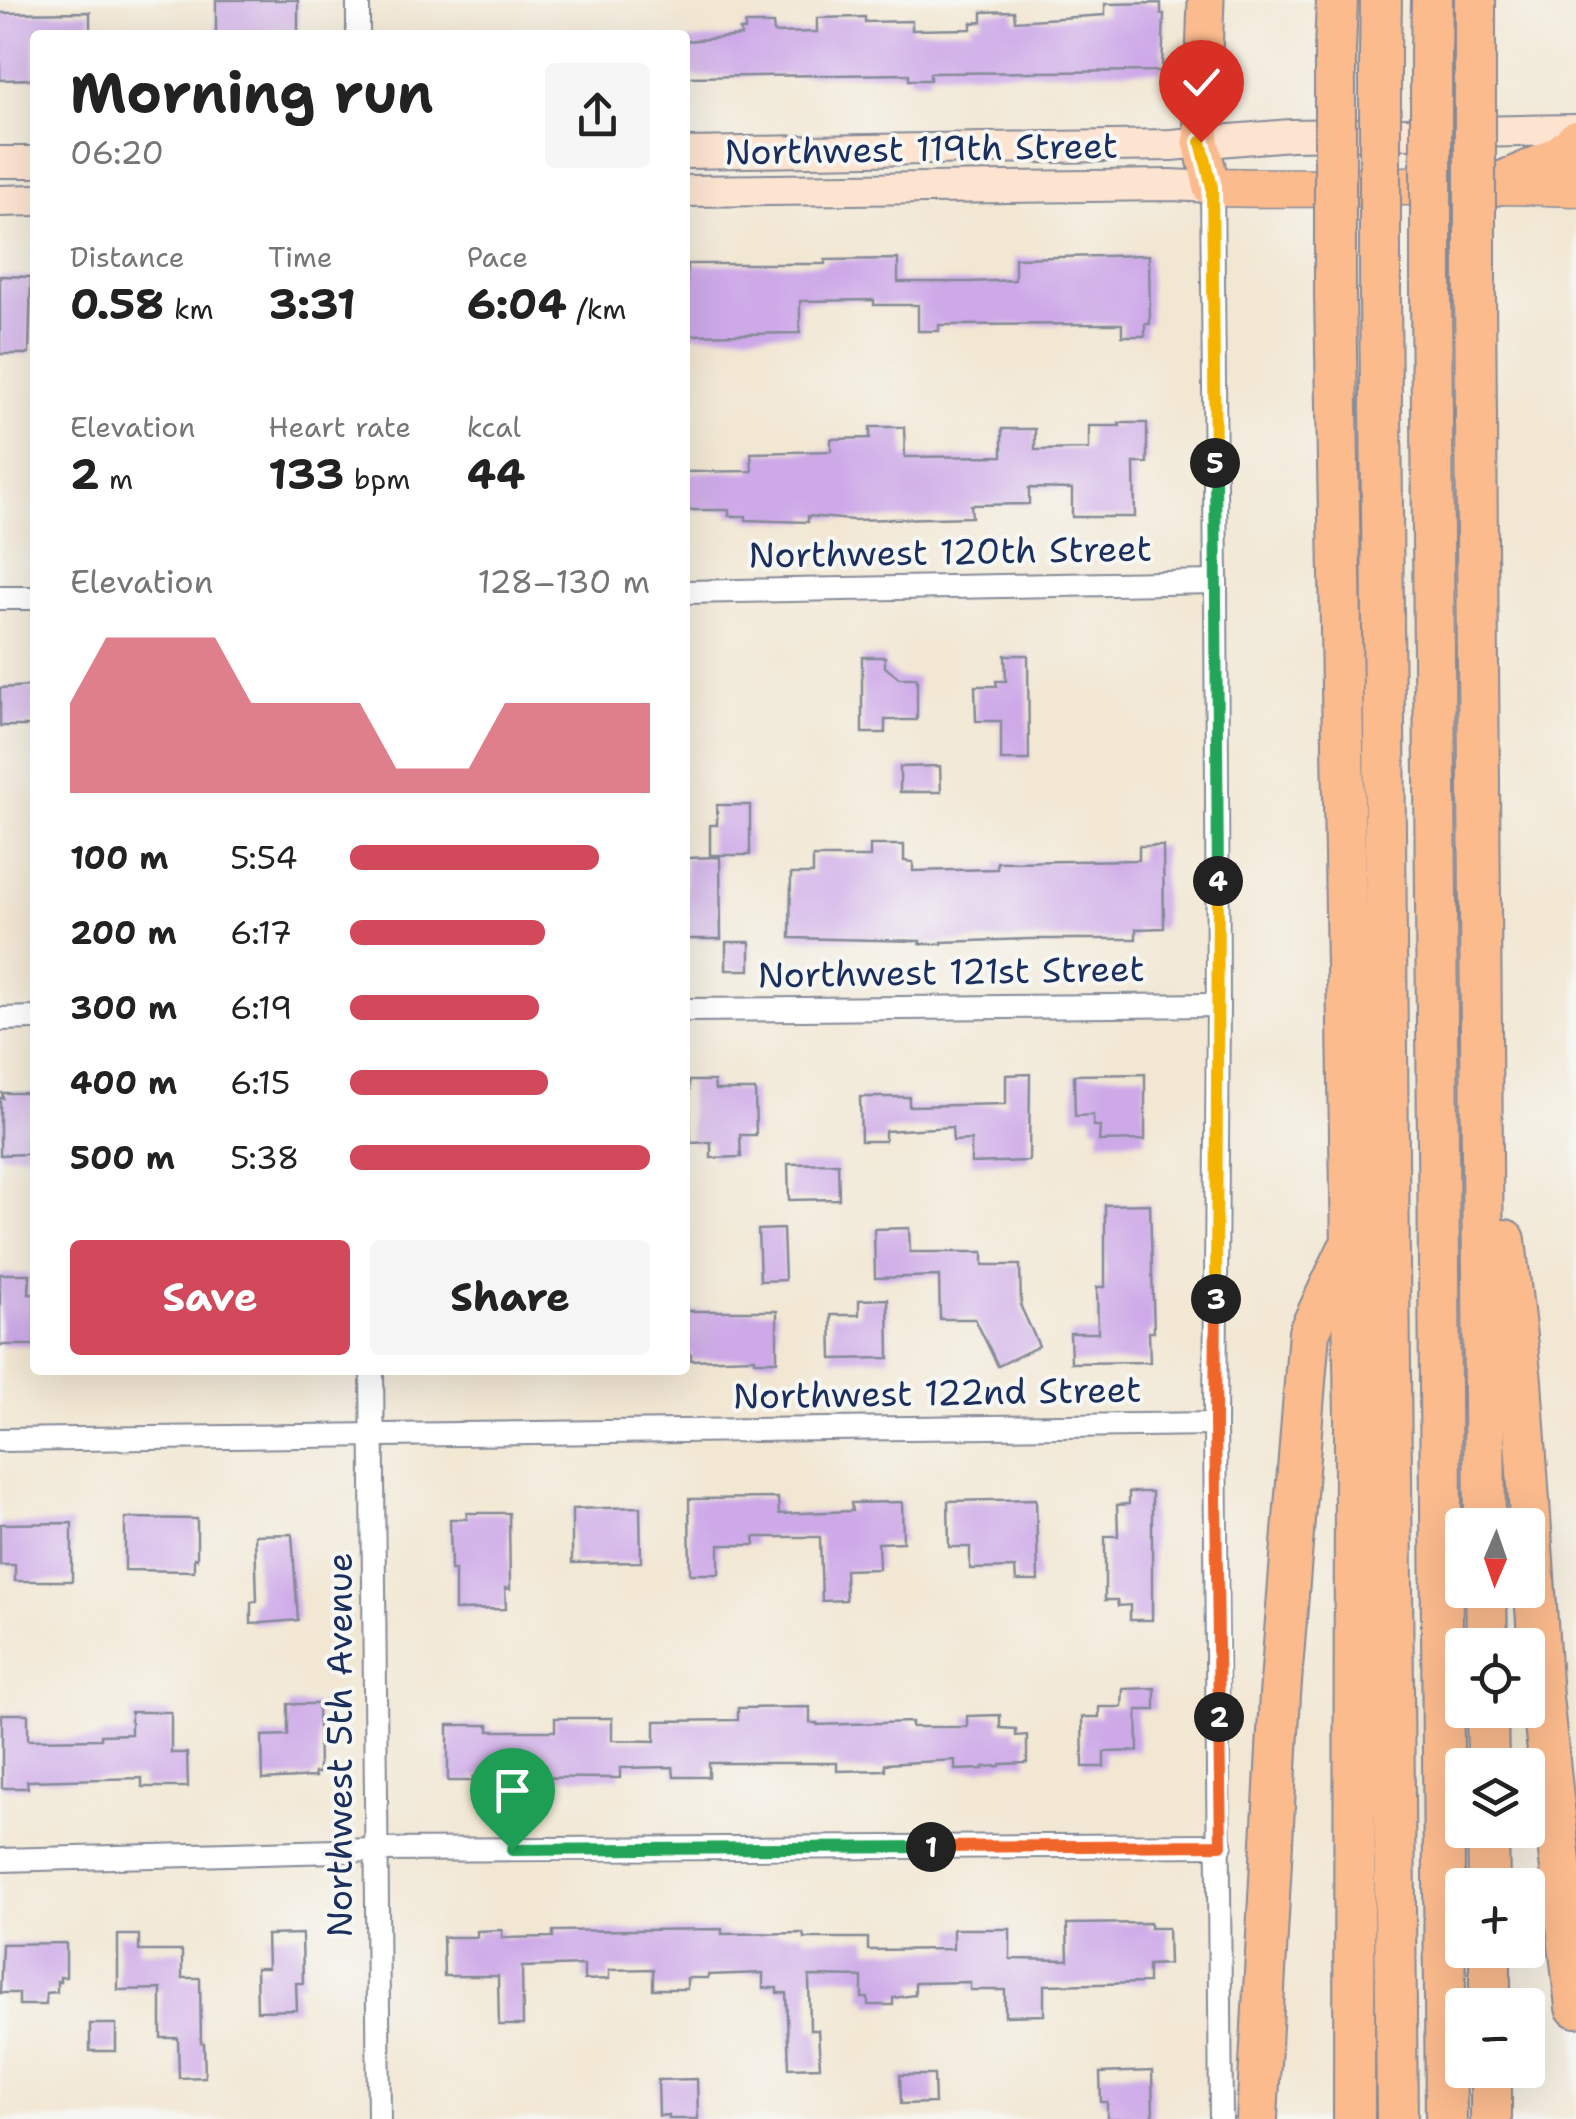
<!DOCTYPE html>
<html lang="en">
<head>
<meta charset="utf-8">
<style>
	:root { --surface:#fff; --page:#f6f6f6; --text:#222; --muted:#767676; --accent:#d1495b }
	body { margin:0; font-family:"Shantell Sans",sans-serif; background:var(--page); color:var(--text); height:100vh; display:flex; flex-direction:column; font-size:38px; white-space:nowrap }
	* { box-sizing:border-box; margin:0 }
	p { font-size:32px; color:var(--muted) }
	.icon { flex:none; width:55px; height:55px; fill:none; stroke:currentColor; stroke-width:2; stroke-linecap:round; stroke-linejoin:round }
	.map { position:relative; flex:1; overflow:hidden }
	.details { position:absolute; left:30px; top:30px; width:660px; height:1345px; display:flex; flex-direction:column; background:var(--surface); border-radius:10px; box-shadow:0 10px 40px #0002 }
	.details>* { flex:none }
	.needle { width:65px; rotate:182deg }
	.fabs { position:absolute; left:1445px; top:1508px; display:grid; gap:20px }
	.fabs a { display:grid; place-items:center; width:100px; height:100px; border-radius:10px; background:var(--surface); box-shadow:0 10px 40px #0002; font-size:50px }
	.pin { position:absolute; display:grid; place-items:center; width:85px; height:85px; color:#fff; margin:-102px -42px; border-radius:50% 50% 50% 0; rotate:-45deg; box-shadow:0 0 10px #0007 }
	.pin .icon { rotate:45deg }
	.km { position:absolute; width:50px; height:50px; margin:-25px; border-radius:50%; background:#222; color:#fff; font-size:28px; line-height:50px; text-align:center }
	.round { display:grid; place-items:center; flex:none; width:105px; height:105px; border-radius:10px; background:var(--page) }
	.summary { display:flex; align-items:center; justify-content:space-between; height:170px; padding:0 40px }
	h1 { font-size:55px; font-weight:700; line-height:75px }
	.stats { display:grid; grid-template-columns:repeat(3,1fr); gap:15px; height:170px; padding:10px 40px }
	.stats div { display:grid; align-content:center }
	.stats b { font-size:42px; font-weight:700 }
	.stats small { font-size:28px; font-weight:400 }
	.stats p { font-size:28px }
	.chart { height:280px; padding:20px 40px }
	.chart p { display:flex; justify-content:space-between }
	.chart svg { width:100%; height:180px; margin-top:10px; fill:var(--accent); opacity:.7 }
	.primary-button { display:flex; gap:20px; margin-top:auto; padding:20px 40px }
	.primary-button a { flex:1; height:115px; border-radius:10px; background:var(--accent); color:#fff; font-size:40px; font-weight:700; line-height:115px; text-align:center }
	.primary-button a+a { background:var(--page); color:var(--text) }
	ul { padding:0 40px; list-style:none; font-size:32px }
	li { display:grid; grid-template-columns:160px 120px 1fr; align-items:center; height:75px }
	li i { height:25px; border-radius:12px; background:var(--accent) }
	.map>svg:first-child { display:block }
	.building { fill:#cda9e8 }
	.lines { fill:none; stroke-linecap:round; stroke-linejoin:round }
	.minor-casing { stroke:#868b98; stroke-width:26 }
	.secondary-casing { stroke:#868b98; stroke-width:34 }
	.primary-casing { stroke:#868b98; stroke-width:39 }
	.trunk-casing { stroke:#868b98; stroke-width:41 }
	.motorway-casing { stroke:#868b98; stroke-width:44 }
	.minor { stroke:#fff; stroke-width:22 }
	.secondary { stroke:#fde4d1; stroke-width:30 }
	.primary { stroke:#fbbb8d; stroke-width:35 }
	.trunk { stroke:#fbbb8d; stroke-width:38 }
	.motorway { stroke:#fbbb8d; stroke-width:40 }
	.motorway-bridge-casing { stroke:#868b98; stroke-width:44; stroke-linecap:butt }
	.motorway-bridge { stroke:#fbbb8d; stroke-width:40 }
	.split-1-casing { stroke:#fff; stroke-width:20 }
	.split-2-casing { stroke:#fff; stroke-width:20 }
	.split-3-casing { stroke:#fff; stroke-width:20 }
	.split-4-casing { stroke:#fff; stroke-width:20 }
	.split-5-casing { stroke:#fff; stroke-width:20 }
	.split-6-casing { stroke:#fff; stroke-width:20 }
	.split-1 { stroke:#22a559; stroke-width:12 }
	.split-2 { stroke:#f0652b; stroke-width:12 }
	.split-3 { stroke:#f0652b; stroke-width:12 }
	.split-4 { stroke:#f5b400; stroke-width:12 }
	.split-5 { stroke:#22a559; stroke-width:12 }
	.split-6 { stroke:#f5b400; stroke-width:12 }
	.labels { text-anchor:middle; stroke-width:8; stroke-linejoin:round; paint-order:stroke }
	.street-label { font-size:35px; fill:#1b2f5e; stroke:#f6f6f2 }
</style>
</head>
<body>
<div class="map">
<svg width="1576" height="2119" viewBox="0 0 1576 2119">
	<rect width="100%" height="100%" fill="#f6f6f2"/>
	<filter id="ink" filterUnits="userSpaceOnUse"><feTurbulence type="fractalNoise" baseFrequency=".01" numOctaves="2"/><feDisplacementMap in="SourceGraphic" scale="20" xChannelSelector="R" yChannelSelector="G"/><feConvolveMatrix kernelMatrix="1 2 1 2 8 2 1 2 1" color-interpolation-filters="sRGB"/></filter>
	<filter id="wash" filterUnits="userSpaceOnUse"><feTurbulence type="fractalNoise" baseFrequency=".0048" numOctaves="4" result="noise"/><feDisplacementMap in="SourceGraphic" scale="40" xChannelSelector="R" yChannelSelector="G"/><feGaussianBlur stdDeviation="2.25" result="paint"/><feColorMatrix in="noise" values="0 0 0 0 0 0 0 0 0 0 0 0 0 0 0 0 0 1.4 0 .05"/><feComposite in="paint" operator="in"/></filter>
	<g filter="url(#wash)">
		<rect width="100%" height="100%" fill="#f2e7d3"/>
		<g id="blocks">
			<g class="building">
				<rect x="216" y="0" width="82" height="35"/>
				<path d="M1161 3V14H1164L1162 71 930 73V80H909V74L685 77V41L741 36 740 30H745V24H773L774 33 817 32V18L865 17V22L912 21V30L971 29V23L982 22V12L1014 11 1015 21 1105 15V4Z"/>
				<path d="M90 12V35H35V79L0 80V13Z"/>
				<path d="M1149 255 1150 324H1145V336H1122V324H1114L939 325V331H918V305H874V300L800 301V333L687 335V264H825V260L898 259V282H969L1015 280V258Z"/>
				<path d="M0 276 31 277 29 354H0Z"/>
				<path d="M1119 423H1147V463H1134L1135 517H1072V489L1029 488V504L971 505 972 517 852 520 808 516V522L746 520V516H729V510H685V472L752 471 751 453 831 451V439L870 438V427H904L905 457 1002 456V429H1035V450L1089 449V426H1120Z"/>
				<path d="M1005 655H1028L1029 760H1001V721H976L975 686H997L996 681H1006Z"/>
				<path d="M862 657H885V667L899 678H917V720H885V733H862Z"/>
				<path d="M32 686V692H35V726H0V688Z"/>
				<path d="M940 766 941 792H900V767Z"/>
				<path d="M717 805H750V855H710V825H717Z"/>
				<path d="M870 845H904V861L913 862V871L997 869V862L1139 860V846H1163L1164 928 1136 929V939H1030L942 942V944H920V941L790 938 791 874H813V857H870Z"/>
				<path d="M720 857 721 939H685V858Z"/>
				<rect x="726" y="942" width="24" height="28"/>
				<path d="M1030 1074 1029 1161 971 1163V1140L953 1141 952 1127 885 1131V1141H861L860 1097H909V1106L1006 1104V1075Z"/>
				<path d="M1145 1074V1140L1099 1141 1100 1126H1093V1115L1075 1116 1074 1075Z"/>
				<path d="M689 1081H714L715 1090H755L756 1135H740L741 1157 711 1158V1142L691 1143Z"/>
				<path d="M2 1093H35V1138H27L28 1154 0 1155V1098H3Z"/>
				<path d="M838 1163 839 1199 789 1200 788 1164Z"/>
				<path d="M1150 1204 1154 1332H1149L1150 1362 1071 1363 1070 1333H1098L1097 1287H1105V1205Z"/>
				<path d="M909 1228 910 1252H983V1265H1020L1021 1307 1039 1346 998 1366 975 1319H940L939 1276 875 1278 874 1229Z"/>
				<path d="M783 1229 785 1280 760 1281 758 1230Z"/>
				<path d="M0 1274H30L29 1294H35V1345H0Z"/>
				<path d="M888 1299 889 1358 832 1359 831 1315H859V1300Z"/>
				<path d="M685 1311H777V1361H755V1358L691 1360V1354H685Z"/>
				<path d="M1129 1492H1152V1620H1130V1605L1118 1606 1117 1600H1105V1536H1118L1117 1505 1129 1504Z"/>
				<path d="M778 1498 779 1514 852 1511 851 1503 902 1502 903 1542 878 1543 879 1569 845 1570 846 1600 822 1601 820 1537H754L755 1545H719V1574H690L689 1499Z"/>
				<path d="M1036 1499 1038 1581H1016L1015 1568 970 1569V1547H949L948 1501Z"/>
				<path d="M640 1507 641 1562 572 1563V1509Z"/>
				<path d="M467 1513H509L510 1589 505 1588 506 1609 455 1610V1570H451L450 1519H467Z"/>
				<path d="M125 1518 197 1519V1559L194 1558V1571L125 1570Z"/>
				<path d="M72 1523V1581H15V1565H0V1524Z"/>
				<path d="M292 1534 298 1620 251 1624V1602L257 1601 255 1535Z"/>
				<path d="M1155 1688V1710H1137L1138 1751 1104 1752V1767H1083L1082 1717H1099V1707H1122L1123 1689Z"/>
				<path d="M288 1704H318L319 1773H314L315 1777 263 1780 262 1736 288 1735Z"/>
				<path d="M810 1707V1723H817V1725L912 1722V1727H967V1716L1000 1715V1728L1016 1729V1736L1027 1735V1763L1001 1764 1000 1766 984 1767V1769L955 1770V1760L885 1764V1770L837 1771V1763H709V1777H674L673 1767 620 1768V1778L473 1777V1781H448V1725H489V1731H555V1718H612V1740L655 1741V1721L738 1720V1708Z"/>
				<path d="M131 1712H171V1753H187L188 1787H142V1778L27 1781 28 1788H2V1714H28V1740L101 1739V1735L131 1734Z"/>
				<path d="M1150 1923V1928H1168L1169 1964 1148 1965V1983L1044 1985V2015L1005 2016V1990H970V1982L915 1983V1995L893 1998V2005H868V1998H862V1977L809 1976 810 2030H818L820 2067 789 2068 786 1993H777V1988H763V1973L708 1975V1978H687V1989H653V1969L609 1970V1979L584 1980V1965L522 1967 523 2025H499L498 1976H444L443 1937H477V1931L502 1930V1938L553 1937V1931L722 1929V1934L803 1933 804 1938H868V1950L953 1949V1929H1010V1959L1068 1960 1067 1924Z"/>
				<path d="M302 1934 303 1983H296L297 2010 257 2011 256 1968H268L267 1935Z"/>
				<path d="M118 1935H139V1951H182V1978H200L201 2043H204L205 2077 179 2078 178 2038H161V1989L118 1990Z"/>
				<path d="M66 1943V1977H60V1982L57 1981V1992L46 1993V2005H19V1993H0L2 1944Z"/>
				<rect x="90" y="2024" width="26" height="27"/>
				<path d="M1152 2071 1153 2119H1107V2102H1101L1100 2073Z"/>
				<path d="M900 2075H934L935 2103 901 2104Z"/>
				<path d="M697 2079 698 2119H669V2115L659 2116 658 2080Z"/>
			</g>
		</g>
	</g>
	<g filter="url(#ink)">
		<use href="#blocks" fill-opacity="0" stroke="#868b98" stroke-width="2.5"/>
		<g class="lines">
			<defs>
				<g id="minor">
					<path d="M358 0V35"/>
					<path d="M1212 187 1216 582 1218 1005 1215 1424 1221 2119"/>
					<path d="M685 592 1216 582"/>
					<path d="M0 598H35"/>
					<path d="M685 1010 1218 1005"/>
					<path d="M0 1019 35 1018"/>
					<path d="M372 1370 379 2119"/>
					<path d="M0 1440 1215 1424"/>
					<path d="M0 1860 375 1850 1221 1845"/>
				</g>
				<g id="secondary">
					<path d="M685 153 1171 145 1291 135 1576 130"/>
					<path d="M0 162H35"/>
					<path d="M685 191 1171 185 1212 187"/>
					<path d="M0 201 35 200"/>
				</g>
				<path id="primary" d="M1206 0 1201 142 1212 187"/>
				<path id="trunk" d="M1212 187C1333 191 1455 181 1576 187"/>
				<g id="motorway">
					<path d="M1475 49V0"/>
					<path d="M1335 51 1337 0"/>
					<path d="M1380 51 1381 0"/>
					<path d="M1431 52 1432 0"/>
					<path d="M1495 185C1521 173 1557 163 1576 141"/>
					<path d="M1335 294 1355 1418 1354 2119"/>
					<path d="M1380 294 1397 2119"/>
					<path d="M1431 294 1446 2119"/>
					<path d="M1475 294 1485 1525"/>
					<path d="M1505 1240 1521 1381 1542 1697 1576 2007"/>
					<path d="M1486 1590 1487 1645"/>
					<path d="M1487 1710 1488 1765"/>
					<path d="M1488 1830 1489 1885"/>
					<path d="M1490 1950V2005"/>
					<path d="M1491 2070V2119"/>
					<path d="M1257 2119 1280 1695 1309 1332 1347 1251"/>
				</g>
			</defs>
			<use href="#minor" class="minor-casing"/>
			<use href="#secondary" class="secondary-casing"/>
			<use href="#primary" class="primary-casing"/>
			<use href="#trunk" class="trunk-casing"/>
			<use href="#motorway" class="motorway-casing"/>
			<use href="#minor" class="minor"/>
			<use href="#secondary" class="secondary"/>
			<use href="#primary" class="primary"/>
			<use href="#trunk" class="trunk"/>
			<use href="#motorway" class="motorway"/>
			<defs>
				<g id="motorway-bridge">
					<path d="M1475 49V294"/>
					<path d="M1335 294V51"/>
					<path d="M1380 294V51"/>
					<path d="M1431 294V52"/>
				</g>
			</defs>
			<use href="#motorway-bridge" class="motorway-bridge-casing"/>
			<use href="#motorway-bridge" class="motorway-bridge"/>
		</g>
	</g>
	<g class="lines" filter="url(#ink)">
		<defs>
			<path id="split-1" d="M512 1850 931 1847"/>
			<path id="split-2" d="M931 1847 1221 1845 1219 1717"/>
			<path id="split-3" d="M1216 1299 1215 1424 1219 1717"/>
			<path id="split-4" d="M1216 1299 1218 881"/>
			<path id="split-5" d="M1215 463 1218 881"/>
			<path id="split-6" d="M1201 142 1212 187 1215 463"/>
		</defs>
		<use href="#split-1" class="split-1-casing"/>
		<use href="#split-2" class="split-2-casing"/>
		<use href="#split-3" class="split-3-casing"/>
		<use href="#split-4" class="split-4-casing"/>
		<use href="#split-5" class="split-5-casing"/>
		<use href="#split-6" class="split-6-casing"/>
		<use href="#split-1" class="split-1"/>
		<use href="#split-2" class="split-2"/>
		<use href="#split-3" class="split-3"/>
		<use href="#split-4" class="split-4"/>
		<use href="#split-5" class="split-5"/>
		<use href="#split-6" class="split-6"/>
	</g>
	<g class="labels">
		<g class="street-label">
			<text transform="translate(921 149) rotate(-1)" y="12">Northwest 119th Street</text>
			<text transform="translate(950 552) rotate(-1)" y="12">Northwest 120th Street</text>
			<text transform="translate(951 972) rotate(-1)" y="12">Northwest 121st Street</text>
			<text transform="translate(937 1393) rotate(-1)" y="12">Northwest 122nd Street</text>
			<text transform="translate(340 1745) rotate(-90)" y="12">Northwest 5th Avenue</text>
		</g>
	</g>
</svg>
<div class="fabs">
<a><svg class="needle" viewBox="-14 -14 28 28"><path d="M0-13l5 13h-10z" fill="#e53935"/><path d="M0 13l5-13h-10z" fill="#767676"/></svg></a>
<a><svg class="icon" aria-label="locate" viewBox="0 0 24 24"><circle cx="12" cy="12" r="6"/><path d="M12 2v4M12 18v4M2 12h4M18 12h4"/></svg></a>
<a><svg class="icon" aria-label="layers" viewBox="0 0 24 24"><path d="M12 4l9 5-9 5-9-5zM3 14l9 5 9-5"/></svg></a>
<a>+</a>
<a>−</a>
</div>
<div class="pin" style="left:512px;top:1850px;background:#1e9e55"><svg class="icon" aria-label="arrive" viewBox="0 0 24 24"><path d="M6 21V4h12l-3 4 3 4H6"/></svg></div>
<div class="pin" style="left:1201px;top:142px;background:#d93025"><svg class="icon" aria-label="check" viewBox="0 0 24 24"><path d="M5 12l5 5 9-10"/></svg></div>
<b class="km" style="left:931px;top:1847px">1</b>
<b class="km" style="left:1219px;top:1717px">2</b>
<b class="km" style="left:1216px;top:1299px">3</b>
<b class="km" style="left:1218px;top:881px">4</b>
<b class="km" style="left:1215px;top:463px">5</b>
<section class="details">
<div class="summary"><div><h1>Morning run</h1><p>06:20</p></div><a class="round"><svg class="icon" aria-label="share" viewBox="0 0 24 24"><path d="M12 15V3M7 8l5-5 5 5M5 13v7h14v-7"/></svg></a></div>
<div class="stats">
<div><p>Distance</p><b>0.58<small> km</small></b></div>
<div><p>Time</p><b>3:31</b></div>
<div><p>Pace</p><b>6:04<small> /km</small></b></div>
</div>
<div class="stats">
<div><p>Elevation</p><b>2<small> m</small></b></div>
<div><p>Heart rate</p><b>133<small> bpm</small></b></div>
<div><p>kcal</p><b>44</b></div>
</div>
<div class="chart"><p><span>Elevation</span>128–130 m</p>
<svg viewBox="0 0 160 44" preserveAspectRatio="none"><path d="M0 44V22L10 6L20 6L30 6L40 6L50 22L60 22L70 22L80 22L90 38L100 38L110 38L120 22L130 22L140 22L150 22L160 22V44z"/></svg>
</div>
<ul>
<li><b>100 m</b>5:54<i style="width:83%"></i></li>
<li><b>200 m</b>6:17<i style="width:65%"></i></li>
<li><b>300 m</b>6:19<i style="width:63%"></i></li>
<li><b>400 m</b>6:15<i style="width:66%"></i></li>
<li><b>500 m</b>5:38<i style="width:100%"></i></li>
</ul>
<div class="primary-button"><a>Save</a><a>Share</a></div>
</section>
</div>
</body>
</html>
